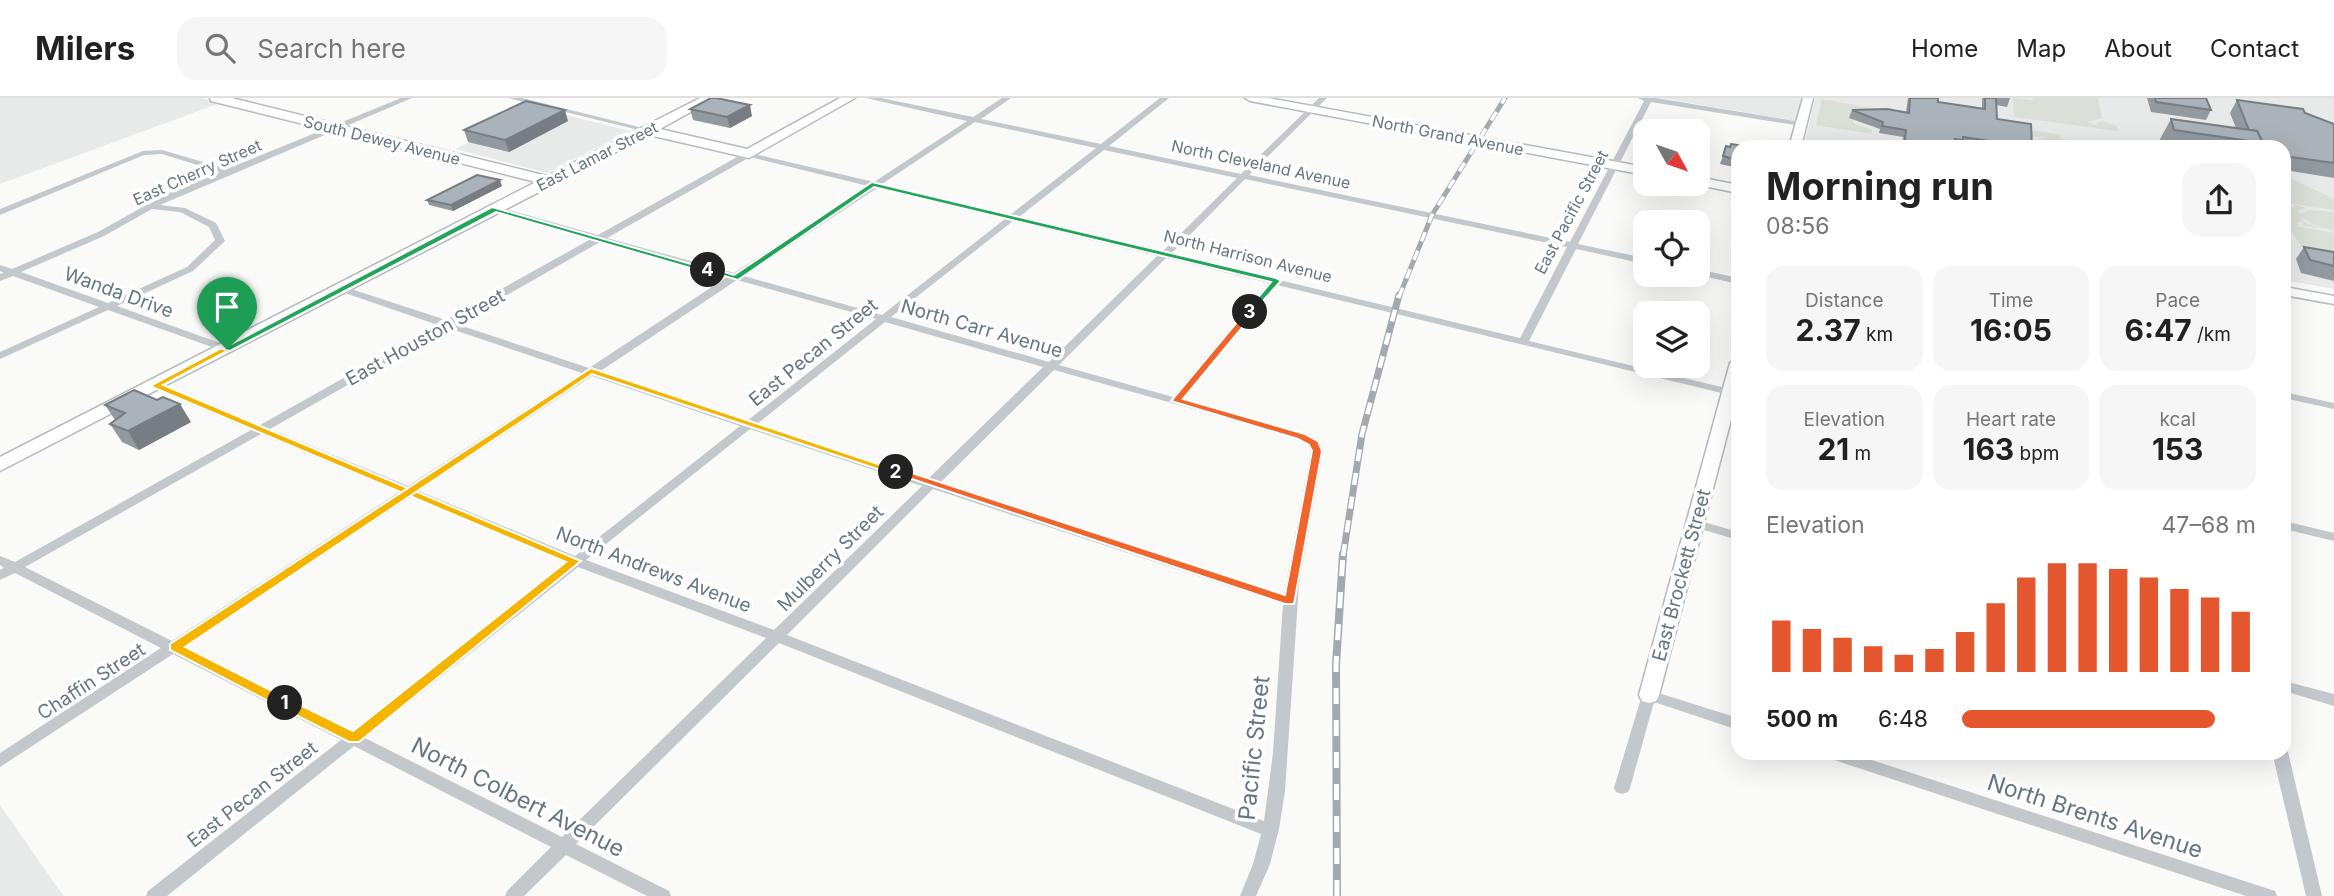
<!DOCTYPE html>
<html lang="en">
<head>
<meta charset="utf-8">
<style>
	:root { --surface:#fff; --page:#f6f6f6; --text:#222; --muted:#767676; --line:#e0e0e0; --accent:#e4572e }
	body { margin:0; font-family:Inter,sans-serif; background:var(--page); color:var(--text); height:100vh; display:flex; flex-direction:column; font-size:26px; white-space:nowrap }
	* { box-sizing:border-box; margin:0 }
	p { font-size:23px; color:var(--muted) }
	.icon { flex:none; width:38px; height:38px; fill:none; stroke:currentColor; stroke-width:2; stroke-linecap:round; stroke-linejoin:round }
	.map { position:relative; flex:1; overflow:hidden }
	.side { position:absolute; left:1731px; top:42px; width:560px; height:620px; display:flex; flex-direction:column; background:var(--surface); border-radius:21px; box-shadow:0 7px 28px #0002 }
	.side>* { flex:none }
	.needle { width:46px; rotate:130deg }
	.fabs { position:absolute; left:1633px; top:21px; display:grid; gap:14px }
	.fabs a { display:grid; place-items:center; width:77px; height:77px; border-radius:14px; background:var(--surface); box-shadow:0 7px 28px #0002; font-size:35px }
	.pin { position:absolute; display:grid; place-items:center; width:60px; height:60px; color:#fff; margin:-72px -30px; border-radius:50% 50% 50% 0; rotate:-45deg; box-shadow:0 0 7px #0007 }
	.pin .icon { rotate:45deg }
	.km { position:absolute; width:35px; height:35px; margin:-18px; border-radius:50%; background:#222; color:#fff; font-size:19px; line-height:35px; text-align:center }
	.round { display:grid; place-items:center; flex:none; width:74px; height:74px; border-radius:21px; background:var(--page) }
	.head { display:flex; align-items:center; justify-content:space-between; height:119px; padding:0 35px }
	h1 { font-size:38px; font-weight:700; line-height:52px }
	.stats { display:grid; grid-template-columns:repeat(3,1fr); gap:10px; height:119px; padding:7px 35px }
	.stats div { display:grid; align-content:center; border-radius:18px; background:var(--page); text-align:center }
	.stats b { font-size:30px; font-weight:700 }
	.stats small { font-size:19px; font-weight:400 }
	.stats p { font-size:19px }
	.chart { height:196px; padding:14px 35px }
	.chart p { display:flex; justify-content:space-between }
	.chart svg { width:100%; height:126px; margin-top:7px; stroke:var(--accent); stroke-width:6 }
	ul { padding:0 35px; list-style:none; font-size:23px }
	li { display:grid; grid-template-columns:112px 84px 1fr; align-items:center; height:52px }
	li i { height:18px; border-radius:9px; background:var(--accent) }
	header { display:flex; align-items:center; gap:42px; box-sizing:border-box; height:98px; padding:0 35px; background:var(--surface); border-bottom:2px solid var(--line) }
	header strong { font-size:33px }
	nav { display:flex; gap:38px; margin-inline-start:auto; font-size:24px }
	.search { width:490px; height:63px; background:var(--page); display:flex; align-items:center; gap:18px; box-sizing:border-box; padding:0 24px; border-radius:21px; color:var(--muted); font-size:26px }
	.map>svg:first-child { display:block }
	.built { fill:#e8e9e9 }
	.green { fill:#dadfd7 }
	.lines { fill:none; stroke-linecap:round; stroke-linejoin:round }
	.secondary-casing { stroke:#b3babf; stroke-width:3 }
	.primary-casing { stroke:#b5babe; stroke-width:3 }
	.street { fill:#c3c8cc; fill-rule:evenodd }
	.secondary { fill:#fff; fill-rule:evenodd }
	.primary { fill:#fff; fill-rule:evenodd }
	.rail-far2-casing { stroke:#a2aab0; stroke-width:5 }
	.rail-far1-casing { stroke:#a2aab0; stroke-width:7 }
	.rail-casing { stroke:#a2aab0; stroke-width:8 }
	.rail-far2 { stroke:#fff; stroke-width:3.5; stroke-dasharray:10; stroke-linecap:butt }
	.rail-far1 { stroke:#fff; stroke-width:4.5; stroke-dasharray:12; stroke-linecap:butt }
	.rail { stroke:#fff; stroke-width:5; stroke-dasharray:16; stroke-linecap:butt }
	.wall { fill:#929a9f }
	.shaded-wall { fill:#777d82 }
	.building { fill:#aab3b9; stroke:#777d82; stroke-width:2 }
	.split-1 { fill:#f5b400; stroke:#fff; stroke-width:2 }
	.split-2 { fill:#f5b400; stroke:#fff; stroke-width:2 }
	.split-3 { fill:#f0652b; stroke:#fff; stroke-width:2 }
	.split-4 { fill:#22a559; stroke:#fff; stroke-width:2 }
	.split-5 { fill:#22a559; stroke:#fff; stroke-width:2 }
	.labels { text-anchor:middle; stroke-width:7; stroke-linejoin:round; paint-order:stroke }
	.far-street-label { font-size:16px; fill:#657683; stroke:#fff }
	.street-label { font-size:19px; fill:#657683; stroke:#fff }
	.near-street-label { font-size:23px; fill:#657683; stroke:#fff }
</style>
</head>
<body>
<header>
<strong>Milers</strong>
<div class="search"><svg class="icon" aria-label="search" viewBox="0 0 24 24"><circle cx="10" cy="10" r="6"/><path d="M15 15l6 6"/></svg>Search here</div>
<nav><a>Home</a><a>Map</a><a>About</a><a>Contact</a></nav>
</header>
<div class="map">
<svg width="2334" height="798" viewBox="0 0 2334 798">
	<rect width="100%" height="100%" fill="#fafaf8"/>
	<g class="built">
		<path d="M0 0H201L220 5 0 86Z"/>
		<path d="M1661 0H1802L1796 23Z"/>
		<path d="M1815 0H2334V191L2284 182V49H1804Z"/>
		<path d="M538 10 630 33 547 75 455 51Z"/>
		<path d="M0 707 57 789 64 798H0Z"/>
	</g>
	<g class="green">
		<path d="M2013 0 2032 2 2035 0H2098L2102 20 2087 24 2096 27 2102 23 2117 28 2118 33 2014 19Z"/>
		<path d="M1822 1 1885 13 1852 19 1854 25 1872 32V36L1816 27Z"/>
		<path d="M2020 30 2062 37 2058 40 2103 49H2077L2068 46 2034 48 2033 43 2051 38 2033 39Z"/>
		<path d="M2284 77 2334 101V112L2288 105 2295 111 2294 107 2307 110 2297 112 2301 116 2310 112 2334 114V133L2314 127 2303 120 2302 123 2318 130 2304 128 2301 123 2297 125 2299 129 2334 135V164C2311 161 2297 146 2288 126L2285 127 2288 135H2284Z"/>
	</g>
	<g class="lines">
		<defs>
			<g id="secondary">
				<path d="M1245 0H1268L1645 69V77L1250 3Z"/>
				<path d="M1803 0H1813L1801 49H1789Z"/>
				<path d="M1698 79 1738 87V95L1694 86H1698Z"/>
				<path d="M2284 189 2334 198V206L2284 197Z"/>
				<path d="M1738 260V295L1659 597 1656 603 1649 605 1642 603 1639 597 1730 265Z"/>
			</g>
			<path id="primary" d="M210 0H232L547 78 700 0H716L660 31 747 51 840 0H855L749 60 649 37 0 373V359L536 84 211 3Z"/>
		</defs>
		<use href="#secondary" class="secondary-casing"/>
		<use href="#primary" class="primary-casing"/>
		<g class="street">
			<path d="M401 0H412L160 107 185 110 216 125 225 143 193 173 117 208 231 249 232 251 231 253H223L108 212 0 261V254L99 209 13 178 0 183V176L4 175 0 173V167L12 171 98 134 164 97 220 74 162 56 144 57 0 117V111L143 53 162 52 227 71ZM152 111 180 114 209 129 215 142 187 169 108 205 21 174 104 138Z"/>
			<path d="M508 0H522L651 32 647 34Z"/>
			<path d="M866 0H881L973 19 1002 0H1011L981 21 1101 46 1160 0H1169L1109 48 1241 76 1319 0H1327L1249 77 1570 144 1644 3 1638 0H1656L1801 24 1805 26 1801 28 1651 4 1578 146 1645 160V166L1576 151 1529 243 1738 293V299L1277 187 1183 301 1305 336 1318 344 1323 353 1299 486 1285 693 1279 731 1270 766 1256 798H1240L1253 766 1261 736 779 545 576 746 669 793 671 798H647L566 757 524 798H505L507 793 551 749 354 648 167 798H146L148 793 341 642 173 556 0 669V655L161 550 15 475 0 482V472L4 470 0 467V458L15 464 251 332 151 289 150 287 151 285H159L260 327 438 227 339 193V189H345L446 222 591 141 492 113V109H498L598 137 746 54 874 84 967 23ZM975 24 1096 50 1010 117 882 86ZM1104 52 1237 80 1162 154 1019 119ZM750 59 868 88 734 175 607 140ZM1245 81 1567 149 1520 240 1171 156ZM877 90 1005 121 882 217 744 178ZM1013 123 1157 158 1049 264 891 219ZM600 144 727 179 589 270 456 226ZM1166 160 1269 185 1173 299 1059 267ZM737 182 876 221 747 323 599 274ZM885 224 1043 269 928 381 757 326ZM448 230 582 275 408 388 270 331ZM1054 272 1297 340 1309 348 1311 353 1284 496 940 385ZM592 278 740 328 575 458 419 393ZM750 331 922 388 774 532 586 462ZM261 336 399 394 172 543 25 469ZM933 391 1283 506 1273 655 1264 723 787 537ZM411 399 567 464 352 633 184 549ZM578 469 766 540 562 739 365 640Z"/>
			<path d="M1698 171 1738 180V186L1698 177Z"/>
			<path d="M2284 294 2334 305V311L2284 300Z"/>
			<path d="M1694 421 1738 434V442L1690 428 1688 425Z"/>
			<path d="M2284 423 2334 435V443L2284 431Z"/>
			<path d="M2284 583 2334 596V608L2284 593Z"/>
			<path d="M1649 592 1738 620V632L1654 604 1630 690 1628 694 1622 696 1616 694 1614 690 1642 597 1644 593Z"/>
			<path d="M2284 649 2288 654 2322 798H2306L2272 654H2284Z"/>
			<path d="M1820 654H1847L2269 791 2275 793 2277 798H2246L1822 658Z"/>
		</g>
		<use href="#secondary" class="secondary"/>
		<use href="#primary" class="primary"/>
		<defs>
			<path id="rail-far2" d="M1399 199 1432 117 1505 0"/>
			<path id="rail-far1" d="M1343 458 1362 336 1399 197"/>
			<path id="rail" d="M1337 798 1336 567 1343 456"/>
		</defs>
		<use href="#rail-far2" class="rail-far2-casing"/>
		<use href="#rail-far1" class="rail-far1-casing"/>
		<use href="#rail" class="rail-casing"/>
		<use href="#rail-far2" class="rail-far2"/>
		<use href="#rail-far1" class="rail-far1"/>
		<use href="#rail" class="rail"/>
	</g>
	<g class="wall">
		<path d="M1908 0H1938V4L1982 10V0H2010L2007 9 1996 7 1997 21 2032 49H1975L1961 47 1960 49H1902L1903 39 1879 35 1880 31 1849 20 1852 12 1906 14Z"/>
		<path d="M2147 0H2206L2211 12 2206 22 2151 14Z"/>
		<path d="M2237 2 2305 15 2334 26V80L2284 72V49H2161L2159 43 2171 21 2236 30 2230 15Z"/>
		<path d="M690 11 752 18 730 30 693 22Z"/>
		<path d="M568 23 509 54 468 44 464 32Z"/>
		<path d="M1738 49V70L1720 66 1723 58Z"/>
		<path d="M502 88 453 113 429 107 427 102Z"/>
		<path d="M2304 149 2334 154V183L2301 175 2296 161Z"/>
		<path d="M105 307 191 324 139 352 122 344 110 326 115 322Z"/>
	</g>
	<g class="shaded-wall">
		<path d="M750 7 752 18 730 30 727 19Z"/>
		<path d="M565 12 568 23 509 54 505 42Z"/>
		<path d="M500 82 502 88 453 113 451 107Z"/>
		<path d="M180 306 191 324 139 352 128 333Z"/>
	</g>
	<g class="building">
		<path d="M711 0H716L750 7 727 19 690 11Z"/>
		<path d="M1910 0H1938V4L1985 11V0H1996L1997 21 2031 26 2032 49H2003V45L1963 39V42L1955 41 1954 49H1904L1906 32 1882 28 1883 24 1852 12 1887 11 1909 15Z"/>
		<path d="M2155 0H2206L2211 12 2156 4Z"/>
		<path d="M2237 2 2303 11 2305 15 2334 26V65L2284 58V49H2261L2263 45 2257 33 2249 32Z"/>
		<path d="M526 3 565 12 505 42 464 32Z"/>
		<path d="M2171 21 2257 33 2263 45 2174 32Z"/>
		<path d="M1731 46 1744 48V49H1738V62L1723 58 1726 48 1730 49Z"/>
		<path d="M477 77 500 82 451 107 427 102Z"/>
		<path d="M2304 149 2334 154V168L2310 162Z"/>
		<path d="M134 292 157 302 163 299 180 306 128 333 110 326 125 315 105 307Z"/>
	</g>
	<path class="split-1" d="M223 249 231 251 163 287 581 463 359 644H349L280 609 278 605 280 602H290L353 633 566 464 150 288Z"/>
	<path class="split-2" d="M591 270 902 374 892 376 592 276 185 549 290 602V609H280L170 552V546Z"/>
	<path class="split-3" d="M1247 212 1255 214 1183 301 1305 336 1318 343 1322 353 1294 506H1285L891 374 900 371 1285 497 1312 353 1309 347 1298 341 1171 303Z"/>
	<path class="split-4" d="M872 84 1276 180 1281 183 1250 217 1246 214 1271 184 874 89 738 182 703 172 708 169 734 177Z"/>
	<path class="split-5" d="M492 109 712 172 704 174 496 114 230 253 222 251Z"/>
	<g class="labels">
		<g class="far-street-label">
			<text transform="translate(1448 37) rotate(11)" y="6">North Grand Avenue</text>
			<text transform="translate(382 42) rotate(14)" y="6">South Dewey Avenue</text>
			<text transform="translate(597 58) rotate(-27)" y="6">East Lamar Street</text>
			<text transform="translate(1261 66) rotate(12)" y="6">North Cleveland Avenue</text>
			<text transform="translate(197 74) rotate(-24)" y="6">East Cherry Street</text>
			<text transform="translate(1571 114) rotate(-62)" y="6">East Pacific Street</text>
			<text transform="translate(1248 158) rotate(14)" y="6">North Harrison Avenue</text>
		</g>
		<g class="street-label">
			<text transform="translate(119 194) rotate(20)" y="7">Wanda Drive</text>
			<text transform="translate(982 230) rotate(16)" y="7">North Carr Avenue</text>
			<text transform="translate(425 239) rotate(-29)" y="7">East Houston Street</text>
			<text transform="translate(813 254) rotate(-39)" y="7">East Pecan Street</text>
			<text transform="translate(830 460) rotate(-45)" y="7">Mulberry Street</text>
			<text transform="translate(654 471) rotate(21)" y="7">North Andrews Avenue</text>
			<text transform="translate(1681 477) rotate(-75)" y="7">East Brockett Street</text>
			<text transform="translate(91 583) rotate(-33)" y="7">Chaffin Street</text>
			<text transform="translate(252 696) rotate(-38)" y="7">East Pecan Street</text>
		</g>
		<g class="near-street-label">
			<text transform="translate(1254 650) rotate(-84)" y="8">Pacific Street</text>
			<text transform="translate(518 699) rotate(27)" y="8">North Colbert Avenue</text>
			<text transform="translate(2095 718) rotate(18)" y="8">North Brents Avenue</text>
		</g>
	</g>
</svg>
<div class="fabs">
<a><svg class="needle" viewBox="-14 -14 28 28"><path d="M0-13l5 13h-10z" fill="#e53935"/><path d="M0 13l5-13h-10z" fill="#767676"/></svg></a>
<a><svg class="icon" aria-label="locate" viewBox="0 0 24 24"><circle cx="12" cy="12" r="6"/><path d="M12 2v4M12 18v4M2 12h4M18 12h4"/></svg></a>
<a><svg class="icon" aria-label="layers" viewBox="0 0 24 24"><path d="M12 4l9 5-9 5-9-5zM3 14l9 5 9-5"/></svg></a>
</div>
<div class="pin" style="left:227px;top:251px;background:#1e9e55"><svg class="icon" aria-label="arrive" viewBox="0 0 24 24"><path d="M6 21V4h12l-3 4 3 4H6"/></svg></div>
<b class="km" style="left:285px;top:605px">1</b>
<b class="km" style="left:896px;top:374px">2</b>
<b class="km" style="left:1250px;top:214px">3</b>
<b class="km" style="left:708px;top:172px">4</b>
<section class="side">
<div class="head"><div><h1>Morning run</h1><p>08:56</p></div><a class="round"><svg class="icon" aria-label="share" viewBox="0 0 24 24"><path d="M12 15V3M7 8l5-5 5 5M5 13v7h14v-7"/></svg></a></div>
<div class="stats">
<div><p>Distance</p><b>2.37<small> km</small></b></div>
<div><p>Time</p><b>16:05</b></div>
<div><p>Pace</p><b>6:47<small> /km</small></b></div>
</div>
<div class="stats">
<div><p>Elevation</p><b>21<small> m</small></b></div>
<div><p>Heart rate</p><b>163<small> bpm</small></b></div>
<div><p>kcal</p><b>153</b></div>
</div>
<div class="chart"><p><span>Elevation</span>47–68 m</p>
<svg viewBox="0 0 160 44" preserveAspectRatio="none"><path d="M5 44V26M15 44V29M25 44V32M35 44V35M45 44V38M55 44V36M65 44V30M75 44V20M85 44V11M95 44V6M105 44V6M115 44V8M125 44V11M135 44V15M145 44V18M155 44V23"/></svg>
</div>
<ul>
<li><b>500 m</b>6:48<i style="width:86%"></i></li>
</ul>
</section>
</div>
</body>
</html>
